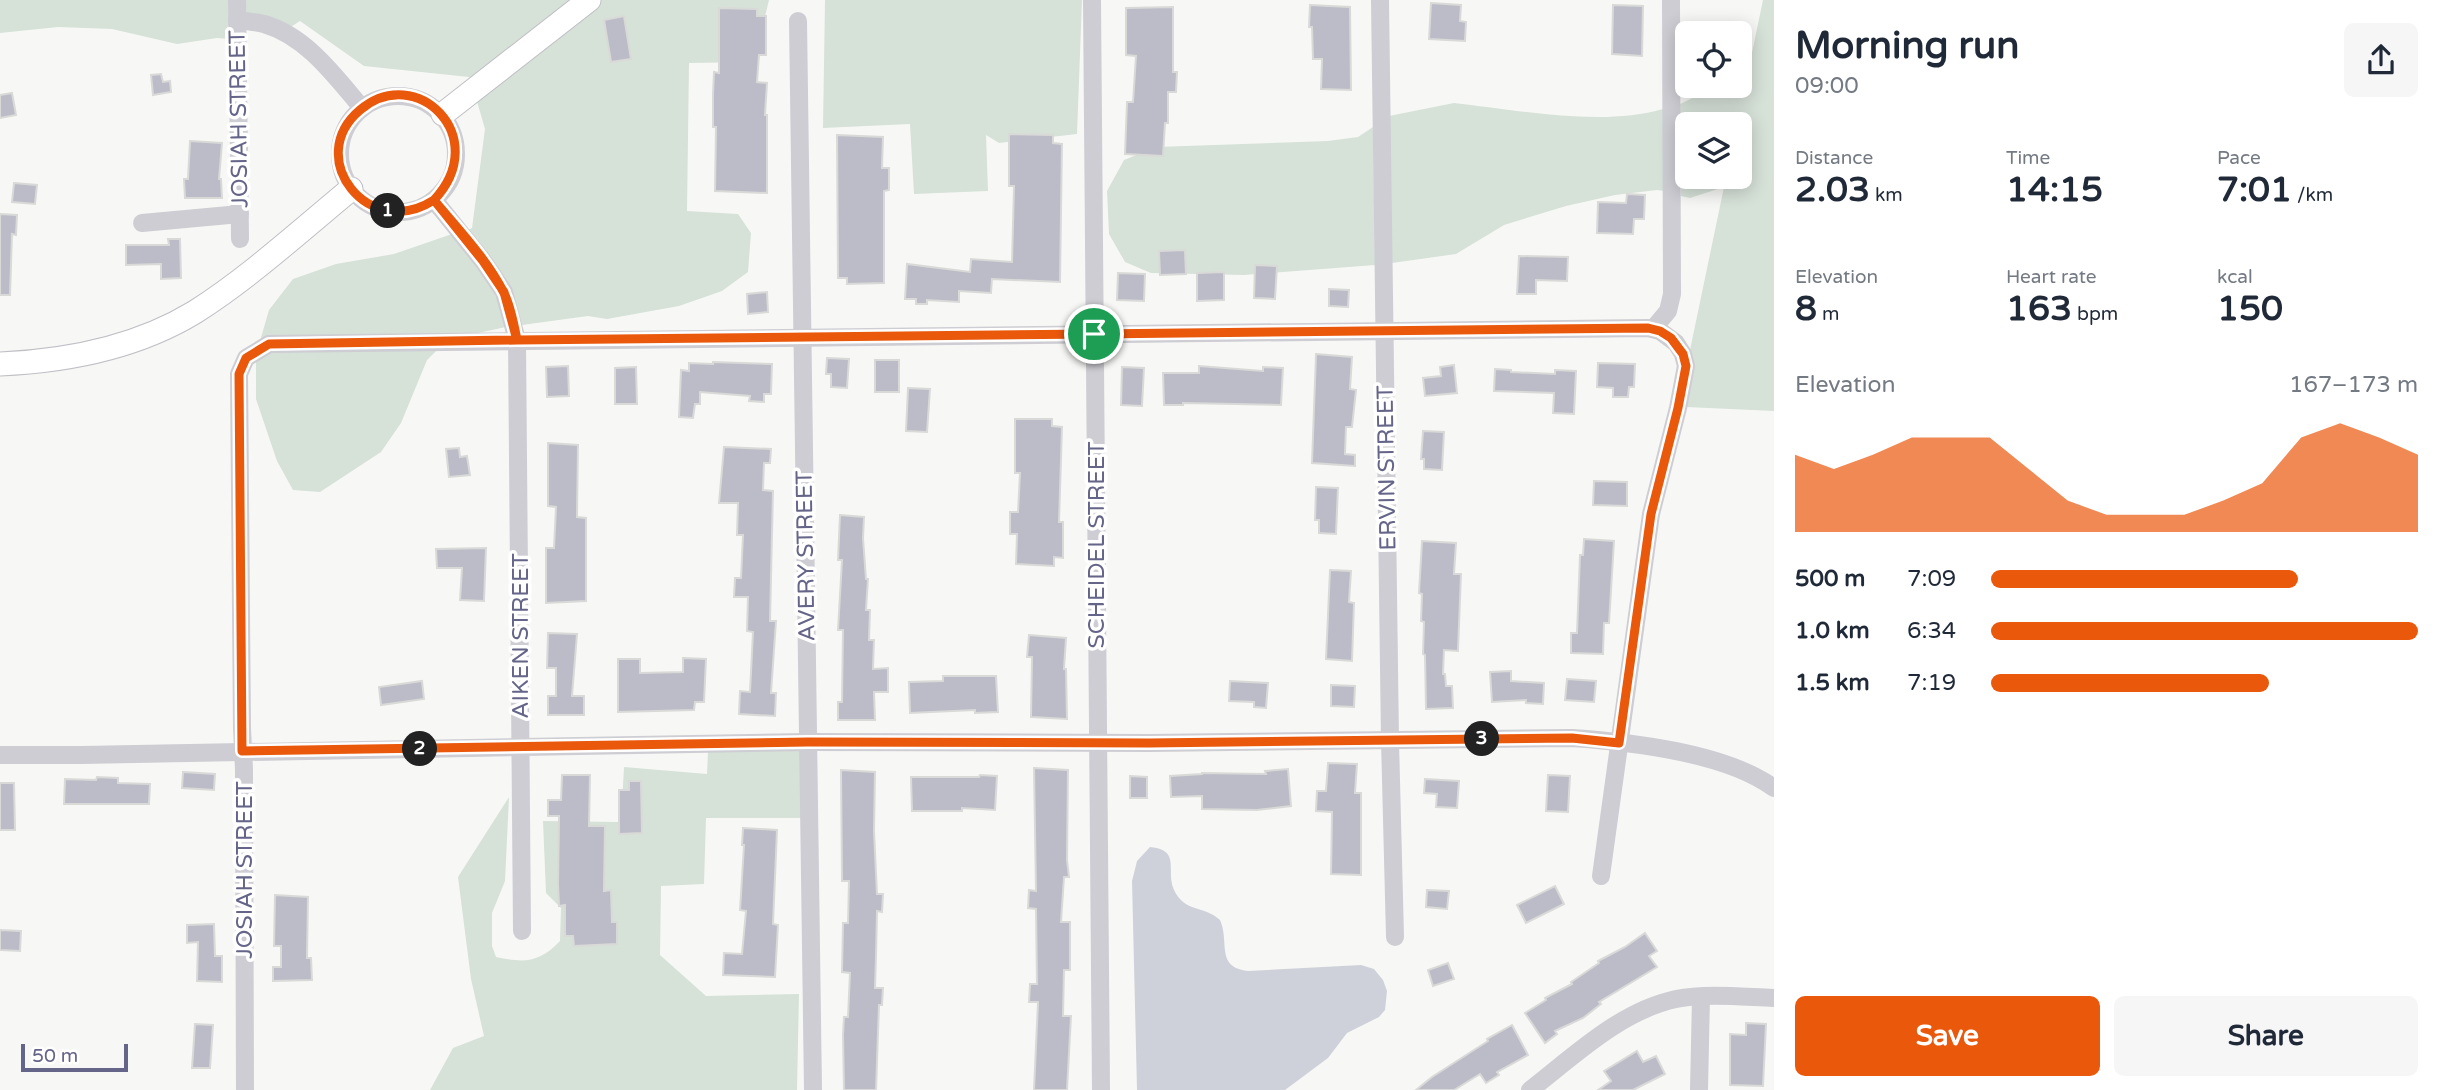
<!DOCTYPE html>
<html lang="en">
<head>
<meta charset="utf-8">
<style>
	:root { --surface:#fff; --page:#f6f6f7; --text:#1f2937; --muted:#747a83; --accent:#ea580c }
	body { margin:0; font-family:"Varela Round",sans-serif; background:var(--page); color:var(--text); height:100vh; display:flex; flex-direction:column; font-size:26px; white-space:nowrap }
	* { box-sizing:border-box; margin:0 }
	p { font-size:23px; color:var(--muted) }
	.icon { flex:none; width:38px; height:38px; fill:none; stroke:currentColor; stroke-width:2; stroke-linecap:round; stroke-linejoin:round }
	.map { position:relative; flex:1; overflow:hidden }
	.panel { display:flex; flex-direction:column; background:var(--surface); width:665px }
	.panel>* { flex:none }
	.buttons { position:absolute; left:1675px; top:21px; display:grid; gap:14px }
	.buttons a { display:grid; place-items:center; width:77px; height:77px; border-radius:10px; background:var(--surface); box-shadow:0 4px 18px #0003; font-size:35px }
	.scale { position:absolute; left:21px; bottom:18px; width:107px; box-sizing:border-box; padding-left:7px; border:4px solid #656589; border-top:0; font-size:19px; line-height:24px; white-space:nowrap; color:#656589; -webkit-text-stroke:5px #fff; paint-order:stroke }
	.pin { position:absolute; display:grid; place-items:center; width:60px; height:60px; color:#fff; margin:-30px; border:4px solid #fff; border-radius:50%; box-shadow:0 2px 7px #0007 }
	.km { position:absolute; width:35px; height:35px; margin:-18px; border-radius:50%; background:#222; color:#fff; font-size:19px; line-height:35px; text-align:center }
	.round { display:grid; place-items:center; flex:none; width:74px; height:74px; border-radius:10px; background:var(--page) }
	.overview { display:flex; align-items:center; justify-content:space-between; height:119px; padding:0 21px }
	h1 { font-size:38px; font-weight:700; line-height:52px }
	.metrics { display:grid; grid-template-columns:repeat(3,1fr); gap:10px; height:119px; padding:7px 21px }
	.metrics div { display:grid; align-content:center }
	.metrics b { font-size:35px; font-weight:700 }
	.metrics small { font-size:19px; font-weight:400 }
	.metrics p { font-size:19px }
	.chart { height:196px; padding:14px 21px }
	.chart p { display:flex; justify-content:space-between }
	.chart svg { width:100%; height:126px; margin-top:7px; fill:var(--accent); opacity:.7 }
	.cta { display:flex; gap:14px; margin-top:auto; padding:14px 21px }
	.cta a { flex:1; height:80px; border-radius:10px; background:var(--accent); color:#fff; font-size:28px; font-weight:700; line-height:80px; text-align:center }
	.cta a+a { background:var(--page); color:var(--text) }
	ul { padding:0 21px; list-style:none; font-size:23px }
	li { display:grid; grid-template-columns:112px 84px 1fr; align-items:center; height:52px }
	li i { height:18px; border-radius:9px; background:var(--accent) }
	main { display:flex; flex:1; min-height:0 }
	.map>svg:first-child { display:block }
	.green { fill:#d6e1d8; fill-rule:evenodd }
	.water { fill:#cfd1da }
	.building { fill:#bbbcc7; stroke:#d9dad8; stroke-width:2 }
	.lines { fill:none; stroke-linecap:round; stroke-linejoin:round }
	.major-casing { stroke:#bfbfc6; stroke-width:25 }
	.minor { stroke:#cdcdd3; stroke-width:18 }
	.major { stroke:#fff; stroke-width:23 }
	.route-casing { stroke:#fff; stroke-width:14 }
	.route { stroke:#ea580c; stroke-width:9 }
	.labels { text-anchor:middle; stroke-width:7; stroke-linejoin:round; paint-order:stroke }
	.street-label { font-size:23px; fill:#656589; stroke:#fff }
</style>
</head>
<body>
<main>
<div class="map">
<svg width="1774" height="1090" viewBox="0 0 1774 1090">
	<rect width="100%" height="100%" fill="#f7f8f5"/>
	<g class="green">
		<path d="M0 0H228L229 39 217 38 177 44 112 29 58 27 0 33Z"/>
		<path d="M245 0H577L471 83 469 77 364 66 300 21 289 28 245 14Z"/>
		<path d="M602 0H769L754 62 689 63 687 211 738 214 751 233 748 272 722 291 679 306 607 319 588 316 522 325 511 289 468 230 472 228 485 129 476 98Z"/>
		<path d="M825 0H1082L1077 134 999 143 986 135 988 191 914 194 910 124 823 128Z"/>
		<path d="M1763 0H1774V411L1686 407 1690 350 1724 187 1690 198 1681 196 1680 104 1717 86H1745ZM1687 124H1740V177H1687Z"/>
		<path d="M1454 103C1517 110 1602 127 1663 109L1664 191 1657 190 1615 195 1566 206 1504 225 1456 254 1392 263 1389 116Z"/>
		<path d="M1373 127 1375 265 1244 275 1151 273 1125 262 1109 234 1107 191 1124 160 1156 147 1328 141 1358 137Z"/>
		<path d="M452 234 476 264 496 295 506 327 473 334 260 341 269 310 293 279 336 264 394 254Z"/>
		<path d="M438 349 427 360 401 423 381 452 320 492 293 490 277 461 256 399V360L271 352Z"/>
		<path d="M800 749 801 818H706L704 884 661 886 660 955 706 996 799 994 797 1090H430L453 1048 484 1036 471 979 458 877 509 797 505 881 492 913V946L496 957C524 963 539 963 560 941L561 908 546 893 543 821 621 822 624 767 707 774 708 751Z"/>
	</g>
	<path class="water" d="M1150 847C1182 850 1165 871 1174 890 1185 913 1204 905 1220 920 1230 942 1215 967 1248 971L1361 965 1374 969 1383 980 1387 991 1385 1010 1379 1017 1347 1033 1328 1058 1285 1090H1137L1132 881 1137 861Z"/>
	<g class="building">
		<path d="M1431 3 1461 5 1460 21 1466 22 1465 41 1429 39Z"/>
		<path d="M1310 5 1350 7 1351 90 1321 89 1322 59H1313L1312 27H1309Z"/>
		<path d="M1613 5 1643 6 1642 56 1612 54Z"/>
		<path d="M1173 7V72H1177L1176 92H1168V123H1165L1163 156 1125 154 1127 102H1133L1136 56 1126 55V8Z"/>
		<path d="M719 8 757 9V16H766V55H759L757 82 767 83 765 115H767V193L715 191 716 127H713V94L714 72 719 73Z"/>
		<path d="M624 16 631 59 611 62 604 20Z"/>
		<path d="M161 74 163 82 170 81 171 92 153 95 151 75Z"/>
		<path d="M12 93 16 115 0 118V95Z"/>
		<path d="M1009 134 1053 135V143L1062 144 1060 282 992 279 991 293 959 291V302L927 300V304H916V299H905L907 264 970 272 971 259 1012 262 1014 186H1009Z"/>
		<path d="M837 135 883 137 882 168H889V190L884 191V283L847 284V278H838Z"/>
		<path d="M190 141 222 143 219 179H221L222 198H185L184 179H188Z"/>
		<path d="M14 183 37 185 35 204 12 202Z"/>
		<path d="M1627 194 1645 195 1644 219H1634L1633 234 1597 233 1598 202 1626 203Z"/>
		<path d="M0 214 17 215 16 235 12 234 10 295H0Z"/>
		<path d="M168 239H180L181 278 161 279V264L126 265V245H169Z"/>
		<path d="M1185 250 1186 274 1160 275 1159 251Z"/>
		<path d="M1519 256 1568 257 1567 281 1536 280V294H1517Z"/>
		<path d="M1255 265 1277 266 1275 299 1254 298Z"/>
		<path d="M1224 272V300L1197 301V273Z"/>
		<path d="M1118 273 1145 274 1144 301 1117 300Z"/>
		<path d="M1329 289 1349 290 1348 307 1329 306Z"/>
		<path d="M767 292 768 312 748 314 747 294Z"/>
		<path d="M1316 354 1352 357 1350 389 1356 390 1352 427H1346L1345 454 1355 455V466L1312 463Z"/>
		<path d="M827 358 849 359 847 388 831 387V374H826Z"/>
		<rect x="875" y="360" width="24" height="32"/>
		<path d="M713 362 772 364 771 394H764V402L749 401 750 396 700 392V404H695L693 418 679 417 681 370 689 371V363L713 364Z"/>
		<path d="M1598 363 1635 364 1634 387H1629L1628 397H1613V388L1597 387Z"/>
		<path d="M1454 365 1457 393 1425 396 1423 378 1441 376 1440 367Z"/>
		<path d="M568 366 569 396 547 397 546 367Z"/>
		<path d="M1199 366 1263 371V367L1283 368 1281 405 1183 403V405H1164L1163 373H1199Z"/>
		<path d="M636 367 637 404H615V368Z"/>
		<path d="M1122 367 1144 368 1142 406 1121 405Z"/>
		<path d="M1495 369 1511 370V372L1555 374V370L1576 371 1574 414 1553 413 1554 393 1494 391Z"/>
		<path d="M908 388 930 389 927 432 906 431Z"/>
		<path d="M1015 419H1052V426L1062 427 1059 522H1063V558L1054 557V566L1016 564 1017 534H1010V512H1018L1020 473H1015Z"/>
		<path d="M1423 431 1444 432 1442 470 1424 469V459H1421Z"/>
		<path d="M548 443 578 445 577 517 586 518V601L546 603V548H554L556 507 548 506Z"/>
		<path d="M724 447 771 449 770 463H764L763 490 773 491 770 621H776L771 693H776L775 716 739 714 740 691 750 692 753 632 747 631 748 597H734L735 578H741L743 535H737L738 503H719Z"/>
		<path d="M459 448 460 457 467 456 470 475 449 477 446 449Z"/>
		<path d="M1594 481 1627 482V506L1593 505Z"/>
		<path d="M1316 487 1338 488 1336 534 1319 533V520H1315Z"/>
		<path d="M840 515 864 517 863 538 866 579H868L866 610H870L869 640H874L873 669 888 668V692H874L875 720H838V702H842L843 630H838L842 560H838Z"/>
		<path d="M1584 539 1614 541 1609 623H1604L1603 654 1571 653V633H1577L1580 555H1583Z"/>
		<path d="M1422 541 1456 543 1454 574H1461L1458 651 1444 650 1443 674H1445L1446 686H1452L1453 708 1426 709 1425 655 1423 654 1424 622 1421 621 1422 594 1419 593Z"/>
		<path d="M486 548 484 601 460 600 462 568H437L436 549Z"/>
		<path d="M1330 570 1351 571 1349 602 1354 603 1352 661 1326 659Z"/>
		<path d="M548 633 577 634 572 696H584V715H548V696H556V668H547Z"/>
		<path d="M1029 635 1066 638 1064 669H1066L1067 719 1031 717 1032 657H1027Z"/>
		<path d="M683 658 706 659 704 702H695L694 710 618 712V659H640V673L683 672Z"/>
		<path d="M1511 671V681L1544 683 1543 704 1526 703V700L1492 702 1490 672Z"/>
		<path d="M943 676H996L998 712 975 713V710L910 713 909 682 943 681Z"/>
		<path d="M1567 679 1596 681 1594 702 1565 700Z"/>
		<path d="M422 681 424 699 381 705 379 687Z"/>
		<path d="M1230 681 1268 683 1266 708 1254 707V702L1229 701Z"/>
		<path d="M1331 685 1355 686 1354 707 1331 706Z"/>
		<path d="M1328 763 1357 764 1355 793H1361V875L1331 874 1332 812 1316 811 1317 791H1326Z"/>
		<path d="M1034 768 1068 770 1067 860 1069 877H1064L1061 922H1070V970H1064L1063 1016H1071L1067 1090H1034L1038 1002H1029L1030 984H1037L1036 909 1028 908 1029 890 1036 891Z"/>
		<path d="M1288 769 1291 806 1257 810 1202 809V796L1171 797 1170 776 1202 774V773L1266 774 1265 771Z"/>
		<path d="M841 770 875 772 874 831 877 894H883L882 912 877 911 876 957 875 988H883L882 1005H879L876 1090H844L843 1035 844 1017H848L850 973 842 972 843 923H848L849 881H842Z"/>
		<path d="M183 772 215 774 214 790 182 788Z"/>
		<path d="M562 775H590L589 826H605L604 891 611 890 612 922H617V944L574 946 573 936H565V905L559 906 558 884 559 816H548V800H561Z"/>
		<path d="M980 775 997 776 995 810 962 808V811H912L911 777H979Z"/>
		<path d="M1548 775 1570 776 1568 812 1546 811Z"/>
		<path d="M1130 776 1147 777V798H1130Z"/>
		<path d="M97 777 118 778V783L150 784 149 804H64L65 779 96 780Z"/>
		<path d="M1425 779 1459 781 1457 808 1436 807 1437 794 1424 793Z"/>
		<path d="M629 781H641L642 833 619 834V790H629Z"/>
		<path d="M0 783H14L15 830H0Z"/>
		<path d="M743 828 777 830 773 924 778 925 775 977 723 975 724 953 742 954 746 911 740 910 744 845H742Z"/>
		<path d="M1555 886 1564 904 1526 923 1517 905Z"/>
		<path d="M1427 890 1449 891 1447 909 1426 907Z"/>
		<path d="M275 895 308 897 307 958H311L312 980 273 981V967H281V946H274Z"/>
		<path d="M214 924 215 956H222V982L197 981 198 942 187 943V925Z"/>
		<path d="M0 930 21 931 20 951 0 950Z"/>
		<path d="M1645 933 1657 951 1649 956 1657 967 1599 1002 1601 1004 1583 1018 1555 1031 1557 1034 1545 1043 1525 1013 1546 1000 1545 998 1572 984 1571 982 1599 963 1598 961 1625 947Z"/>
		<path d="M1448 963 1454 979 1433 986 1428 970Z"/>
		<path d="M1746 1023 1766 1024 1763 1086 1730 1085V1034L1746 1035Z"/>
		<path d="M195 1024 213 1025 210 1068H192Z"/>
		<path d="M1512 1025 1528 1055 1497 1072 1499 1075 1486 1083 1480 1074 1454 1090H1416L1432 1077 1488 1041 1487 1039Z"/>
		<path d="M1637 1051 1643 1062 1656 1056 1665 1074 1633 1090H1598L1611 1081 1604 1071Z"/>
	</g>
	<g class="lines">
		<defs>
			<g id="major">
				<path d="M443 114 589 0"/>
				<path d="M0 364C68 361 136 348 195 312 250 277 300 231 351 189"/>
			</g>
		</defs>
		<use href="#major" class="major-casing"/>
		<g class="minor">
			<path d="M237 0 240 239"/>
			<path d="M1092 0 1101 1090"/>
			<path d="M1380 0 1390 741 1395 937"/>
			<path d="M237 20C246 21 255 22 264 24 306 36 335 76 362 108"/>
			<path d="M798 21 813 1090"/>
			<circle cx="398" cy="154" r="58"/>
			<path d="M434 200 483 261 504 292 517 340 522 931"/>
			<path d="M142 223 240 214"/>
			<path d="M1653 329 1668 311 1672 294 1671 0"/>
			<path d="M0 755H81L808 742 1149 743 1572 738C1630 742 1726 753 1774 788"/>
			<path d="M245 1090 244 770 242 728 239 374 246 358 269 344 1648 328 1660 331 1676 343 1683 354 1686 366 1678 408 1651 514 1601 876"/>
			<path d="M1530 1090C1574 1056 1620 1011 1676 999 1707 993 1743 997 1774 998"/>
			<path d="M1699 1090 1701 997"/>
		</g>
		<use href="#major" class="major"/>
	</g>
	<g class="lines">
		<defs>
			<path id="route" d="M1094 334 517 340 504 292 483 261 434 200C493 137 416 62 360 110 303 158 369 242 434 200 458 229 487 259 504 293 511 307 514 325 517 340L269 344 246 358 239 374 242 751 808 742 1149 743 1572 738 1619 743 1651 514 1678 408 1686 366 1683 354 1671 338 1660 331 1648 328 1094 334"/>
		</defs>
		<use href="#route" class="route-casing"/>
		<use href="#route" class="route"/>
	</g>
	<g class="labels">
		<g class="street-label">
			<text transform="translate(238 119) rotate(-91)" y="8">JOSIAH STREET</text>
			<text transform="translate(1386 468) rotate(-91)" y="8">ERVIN STREET</text>
			<text transform="translate(1096 545) rotate(-90)" y="8">SCHEIDEL STREET</text>
			<text transform="translate(805 556) rotate(-91)" y="8">AVERY STREET</text>
			<text transform="translate(520 636) rotate(-90)" y="8">AIKEN STREET</text>
			<text transform="translate(244 870) rotate(-90)" y="8">JOSIAH STREET</text>
		</g>
	</g>
</svg>
<div class="buttons">
<a><svg class="icon" aria-label="locate" viewBox="0 0 24 24"><circle cx="12" cy="12" r="6"/><path d="M12 2v4M12 18v4M2 12h4M18 12h4"/></svg></a>
<a><svg class="icon" aria-label="layers" viewBox="0 0 24 24"><path d="M12 4l9 5-9 5-9-5zM3 14l9 5 9-5"/></svg></a>
</div>
<div class="scale">50 m</div>
<div class="pin" style="left:1094px;top:334px;background:#1e9e55"><svg class="icon" aria-label="arrive" viewBox="0 0 24 24"><path d="M6 21V4h12l-3 4 3 4H6"/></svg></div>
<b class="km" style="left:388px;top:211px">1</b>
<b class="km" style="left:420px;top:749px">2</b>
<b class="km" style="left:1482px;top:739px">3</b>
</div>
<section class="panel">
<div class="overview"><div><h1>Morning run</h1><p>09:00</p></div><a class="round"><svg class="icon" aria-label="share" viewBox="0 0 24 24"><path d="M12 15V3M7 8l5-5 5 5M5 13v7h14v-7"/></svg></a></div>
<div class="metrics">
<div><p>Distance</p><b>2.03<small> km</small></b></div>
<div><p>Time</p><b>14:15</b></div>
<div><p>Pace</p><b>7:01<small> /km</small></b></div>
</div>
<div class="metrics">
<div><p>Elevation</p><b>8<small> m</small></b></div>
<div><p>Heart rate</p><b>163<small> bpm</small></b></div>
<div><p>kcal</p><b>150</b></div>
</div>
<div class="chart"><p><span>Elevation</span>167–173 m</p>
<svg viewBox="0 0 160 44" preserveAspectRatio="none"><path d="M0 44V17L10 22L20 17L30 11L40 11L50 11L60 22L70 33L80 38L90 38L100 38L110 33L120 27L130 11L140 6L150 11L160 17V44z"/></svg>
</div>
<ul>
<li><b>500 m</b>7:09<i style="width:72%"></i></li>
<li><b>1.0 km</b>6:34<i style="width:100%"></i></li>
<li><b>1.5 km</b>7:19<i style="width:65%"></i></li>
</ul>
<div class="cta"><a>Save</a><a>Share</a></div>
</section>
</main>
</body>
</html>
